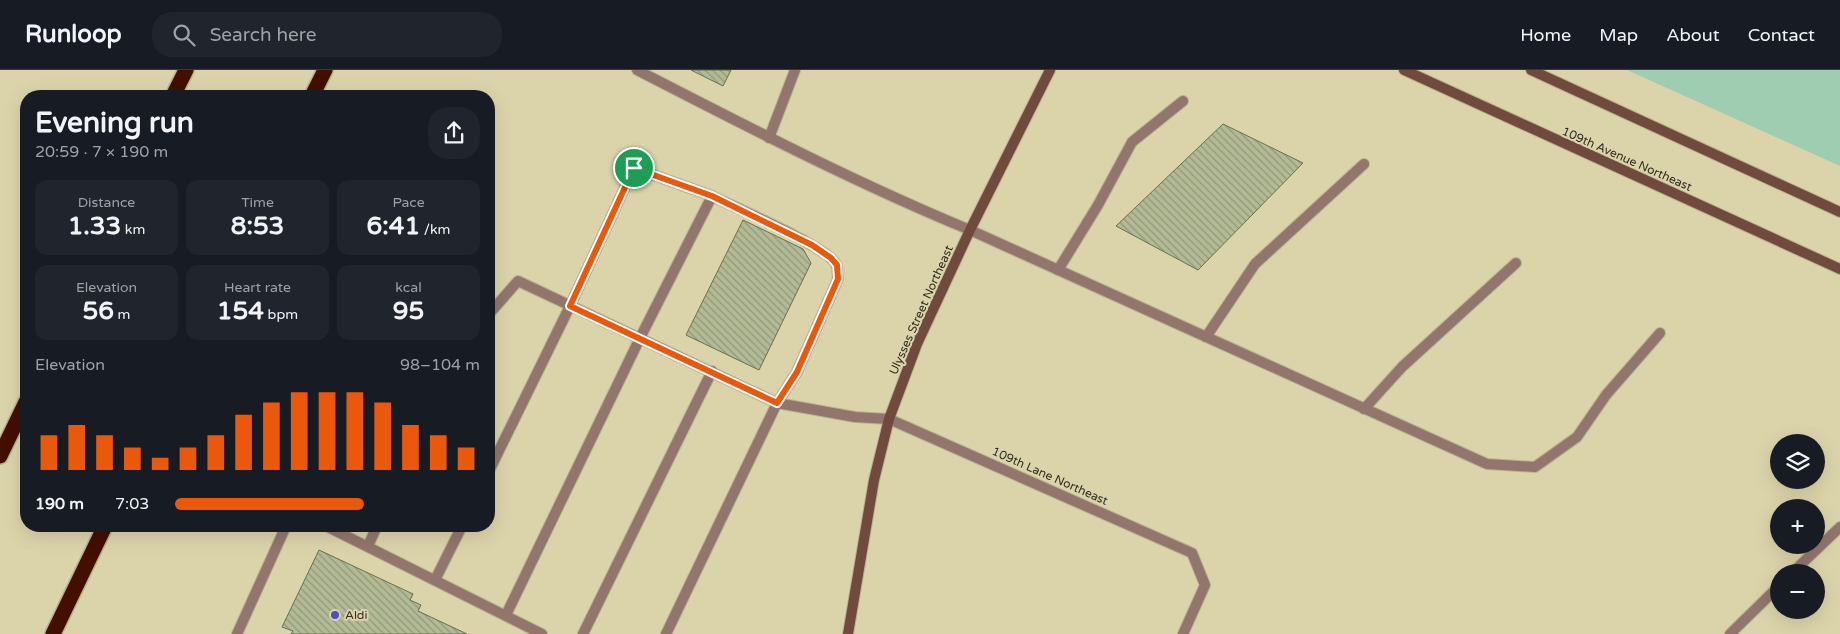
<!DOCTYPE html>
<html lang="en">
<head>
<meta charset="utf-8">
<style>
	:root { --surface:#171b24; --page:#20242c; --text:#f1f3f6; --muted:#9ea1a6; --line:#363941; --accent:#ea580c }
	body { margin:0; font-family:"Varela Round",sans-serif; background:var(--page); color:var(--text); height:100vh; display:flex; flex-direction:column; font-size:19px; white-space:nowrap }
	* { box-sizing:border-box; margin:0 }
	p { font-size:16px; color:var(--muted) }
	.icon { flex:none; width:28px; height:28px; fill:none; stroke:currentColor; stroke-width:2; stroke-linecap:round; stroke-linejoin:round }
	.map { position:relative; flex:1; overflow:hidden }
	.details { position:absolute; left:20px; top:20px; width:475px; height:442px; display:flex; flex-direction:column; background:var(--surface); border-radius:20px; box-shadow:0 5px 20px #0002 }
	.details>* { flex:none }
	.controls { position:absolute; left:1770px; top:364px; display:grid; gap:10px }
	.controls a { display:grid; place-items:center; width:55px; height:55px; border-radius:50%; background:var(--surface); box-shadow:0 5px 20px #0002; font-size:25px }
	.pin { position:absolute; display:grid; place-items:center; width:42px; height:42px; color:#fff; margin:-21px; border:2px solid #fff; border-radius:50%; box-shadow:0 1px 5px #0007 }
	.round { display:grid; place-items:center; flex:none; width:52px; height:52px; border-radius:20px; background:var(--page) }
	.headline { display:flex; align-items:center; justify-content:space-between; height:85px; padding:0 15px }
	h1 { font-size:28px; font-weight:800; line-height:38px }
	.metrics { display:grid; grid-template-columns:repeat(3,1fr); gap:8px; height:85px; padding:5px 15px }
	.metrics div { display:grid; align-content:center; border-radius:12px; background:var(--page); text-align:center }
	.metrics b { font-size:25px; font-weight:800 }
	.metrics small { font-size:14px; font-weight:400 }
	.metrics p { font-size:14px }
	.chart { height:140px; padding:10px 15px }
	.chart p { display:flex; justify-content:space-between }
	.chart svg { width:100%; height:90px; margin-top:5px; stroke:var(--accent); stroke-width:6 }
	ul { padding:0 15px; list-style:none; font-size:16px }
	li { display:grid; grid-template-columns:80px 60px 1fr; align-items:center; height:38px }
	li i { height:12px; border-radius:6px; background:var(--accent) }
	header { display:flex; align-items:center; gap:30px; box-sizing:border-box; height:70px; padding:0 25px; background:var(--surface); border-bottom:1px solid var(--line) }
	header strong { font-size:24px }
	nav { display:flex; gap:28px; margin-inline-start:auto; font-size:18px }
	.search { width:350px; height:45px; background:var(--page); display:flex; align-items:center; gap:12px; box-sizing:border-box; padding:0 18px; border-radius:20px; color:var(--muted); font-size:19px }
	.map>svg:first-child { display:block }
	.green { fill:#9ecdb1 }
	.building { fill:url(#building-back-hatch); stroke:#68704d }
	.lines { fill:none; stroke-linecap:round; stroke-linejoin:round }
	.lane-casing { stroke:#b9b38f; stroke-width:12 }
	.street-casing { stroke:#b9b38f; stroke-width:12 }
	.secondary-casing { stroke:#b9b38f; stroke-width:12 }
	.highway-casing { stroke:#b9b38f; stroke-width:18 }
	.lane { stroke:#92766d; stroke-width:10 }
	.street { stroke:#92766d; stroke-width:10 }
	.secondary { stroke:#714a3e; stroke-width:10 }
	.highway { stroke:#420f00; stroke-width:15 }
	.route-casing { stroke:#fff; stroke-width:10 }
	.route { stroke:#ea580c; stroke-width:6 }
	.poi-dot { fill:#504ec5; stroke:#dbd4ab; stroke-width:2 }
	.labels { text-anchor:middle; stroke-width:4; stroke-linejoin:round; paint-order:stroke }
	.street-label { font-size:12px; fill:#322e1f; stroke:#dbd4ab }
	.poi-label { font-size:12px; fill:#322e1f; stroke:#dbd4ab; text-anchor:start }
</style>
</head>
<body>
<header>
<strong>Runloop</strong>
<div class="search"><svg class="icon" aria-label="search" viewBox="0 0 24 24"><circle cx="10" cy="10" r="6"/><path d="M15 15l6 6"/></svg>Search here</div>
<nav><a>Home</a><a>Map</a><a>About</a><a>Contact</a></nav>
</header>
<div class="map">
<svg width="1840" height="564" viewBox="0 0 1840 564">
	<defs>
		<pattern id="building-back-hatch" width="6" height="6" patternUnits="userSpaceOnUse" patternTransform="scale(1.25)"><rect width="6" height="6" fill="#b2bb95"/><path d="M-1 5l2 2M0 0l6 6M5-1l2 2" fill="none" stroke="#919879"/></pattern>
	</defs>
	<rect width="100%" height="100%" fill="#dbd4ab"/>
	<path class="green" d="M1627 0H1840V96Z"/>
	<g class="building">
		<path d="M691 0H731L723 16Z"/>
		<path d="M1223 54 1303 93 1198 200 1116 156Z"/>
		<path d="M743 150 803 179 811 193 759 300 686 265Z"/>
		<path d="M319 480 413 524 410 530 421 535 418 541 467 564H291L293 561 282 557Z"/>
	</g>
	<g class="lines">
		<defs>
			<g id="lane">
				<path d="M637 0C746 56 856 113 970 160L1487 394 1535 397 1577 367 1606 325 1660 263"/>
				<path d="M769 68 795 0"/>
				<path d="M1058 200 1098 135 1132 72 1183 31"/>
				<path d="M489 244 518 211 777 333 855 347 889 349"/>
				<path d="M1206 267 1255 194 1364 94"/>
				<path d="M1364 339 1402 297 1516 193"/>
				<path d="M489 401 570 236 634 98 712 126 640 268 506 545"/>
				<path d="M326 456 542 564"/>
				<path d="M368 476 377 456"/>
				<path d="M435 510 462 456"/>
				<path d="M237 564 286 456"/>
				<path d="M583 564 712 301"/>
				<path d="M666 564 777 333 797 302 838 209C837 204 838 198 836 194 826 176 734 137 712 126"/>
			</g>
			<g id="street">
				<path d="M889 349 1192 483 1205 515 1183 564"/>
				<path d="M1793 502 1840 457"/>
				<path d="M1730 564 1779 516"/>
			</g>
			<g id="secondary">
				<path d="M1404 0 1840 199"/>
				<path d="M1531 0 1840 142"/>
				<path d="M848 564 874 410 889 349 917 274 970 160 1050 0"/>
			</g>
			<g id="highway">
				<path d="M173 26 186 0"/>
				<path d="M312 26 325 0"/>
				<path d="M0 386 26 332"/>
				<path d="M53 564 105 456"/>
			</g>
		</defs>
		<use href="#lane" class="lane-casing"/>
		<use href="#street" class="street-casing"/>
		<use href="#secondary" class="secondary-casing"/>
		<use href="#highway" class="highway-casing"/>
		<use href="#lane" class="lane"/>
		<use href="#street" class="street"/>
		<use href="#secondary" class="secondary"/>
		<use href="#highway" class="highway"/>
	</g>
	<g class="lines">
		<defs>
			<path id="route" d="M634 98 712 126 812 175 831 188 837 195 838 209 797 302 777 333 570 236Z"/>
		</defs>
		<use href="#route" class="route-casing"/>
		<use href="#route" class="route"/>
	</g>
	<circle class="poi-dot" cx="335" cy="545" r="5"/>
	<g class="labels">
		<g class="street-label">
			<text transform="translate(1627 89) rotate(24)" y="4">109th Avenue Northeast</text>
			<text transform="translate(921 240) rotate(-66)" y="4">Ulysses Street Northeast</text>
			<text transform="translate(1050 406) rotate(24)" y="4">109th Lane Northeast</text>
		</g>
		<g class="poi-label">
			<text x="345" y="549">Aldi</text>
		</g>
	</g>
</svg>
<div class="controls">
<a><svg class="icon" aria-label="layers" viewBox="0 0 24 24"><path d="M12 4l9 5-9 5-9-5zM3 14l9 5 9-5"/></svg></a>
<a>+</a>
<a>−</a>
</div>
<div class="pin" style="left:634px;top:98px;background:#1e9e55"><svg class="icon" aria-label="arrive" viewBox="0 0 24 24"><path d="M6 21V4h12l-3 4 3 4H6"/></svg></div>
<section class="details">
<div class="headline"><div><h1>Evening run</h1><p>20:59 · 7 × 190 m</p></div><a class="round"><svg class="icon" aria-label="share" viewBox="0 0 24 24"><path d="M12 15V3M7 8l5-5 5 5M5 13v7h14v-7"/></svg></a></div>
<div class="metrics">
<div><p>Distance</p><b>1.33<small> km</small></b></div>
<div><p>Time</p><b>8:53</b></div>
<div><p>Pace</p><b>6:41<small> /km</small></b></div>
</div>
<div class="metrics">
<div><p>Elevation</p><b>56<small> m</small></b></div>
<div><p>Heart rate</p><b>154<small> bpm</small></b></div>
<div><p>kcal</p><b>95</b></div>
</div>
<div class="chart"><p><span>Elevation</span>98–104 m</p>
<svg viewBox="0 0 160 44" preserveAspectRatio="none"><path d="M5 44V27M15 44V22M25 44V27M35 44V33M45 44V38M55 44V33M65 44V27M75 44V17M85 44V11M95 44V6M105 44V6M115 44V6M125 44V11M135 44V22M145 44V27M155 44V33"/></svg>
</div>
<ul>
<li><b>190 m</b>7:03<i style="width:62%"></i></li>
</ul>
</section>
</div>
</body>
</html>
